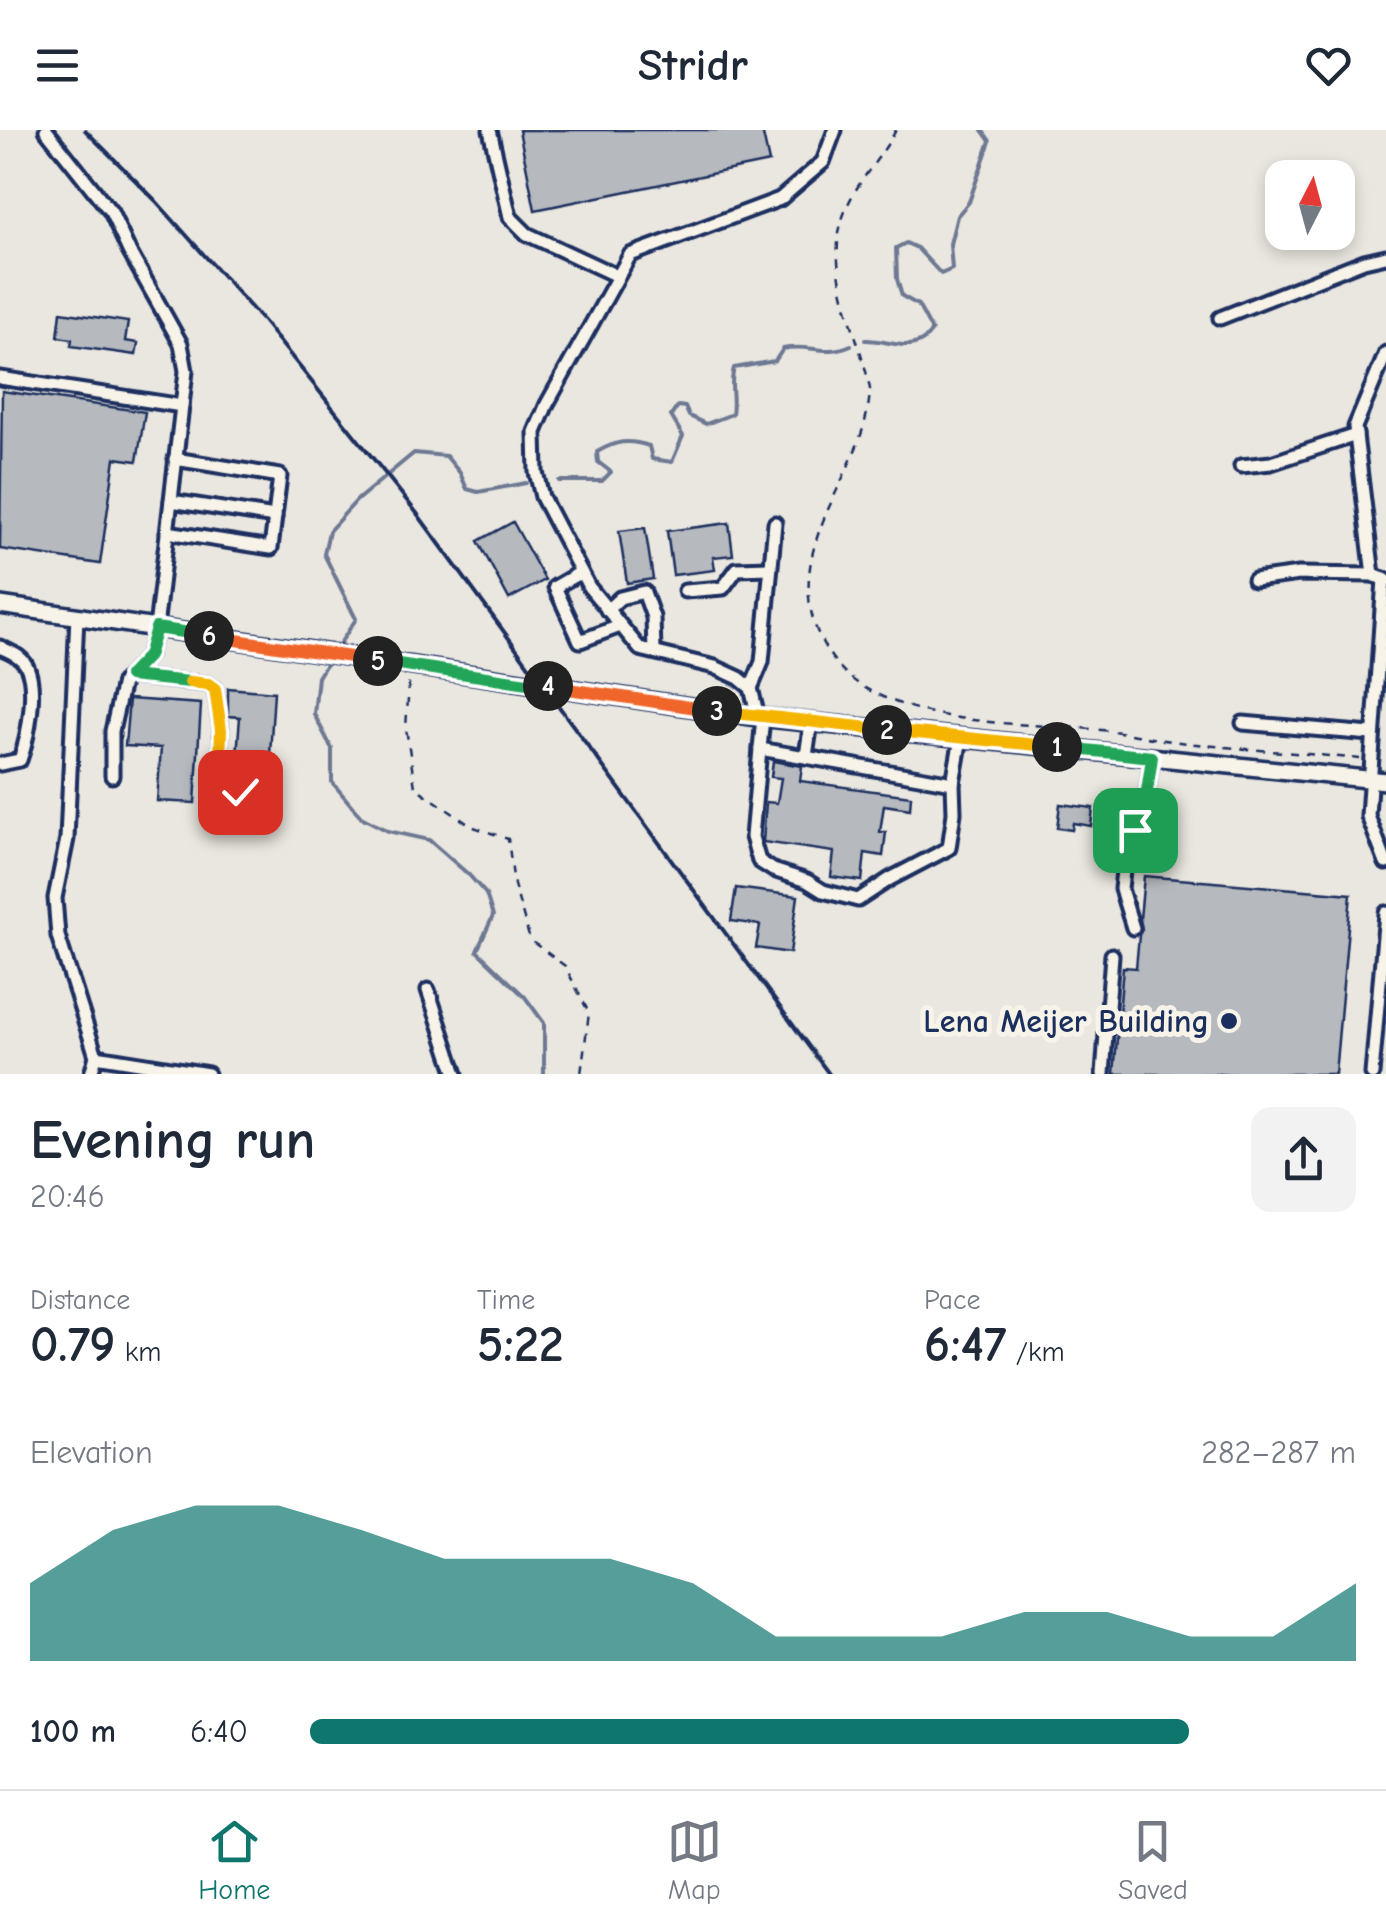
<!DOCTYPE html>
<html lang="en">
<head>
<meta charset="utf-8">
<style>
	:root { --surface:#fff; --page:#f2f2f3; --text:#1f2937; --muted:#747a83; --line:#e0e1e3; --accent:#0f766e }
	body { margin:0; font-family:"Comic Neue",sans-serif; background:var(--page); color:var(--text); height:100vh; display:flex; flex-direction:column; font-size:38px; white-space:nowrap }
	* { box-sizing:border-box; margin:0 }
	p { font-size:32px; color:var(--muted) }
	.icon { flex:none; width:55px; height:55px; fill:none; stroke:currentColor; stroke-width:2; stroke-linecap:round; stroke-linejoin:round }
	.map { position:relative; height:944px; overflow:hidden }
	.panel { display:flex; flex-direction:column; background:var(--surface); flex:1 }
	.panel>* { flex:none }
	.needle { width:65px; rotate:6deg }
	.buttons { position:absolute; left:1265px; top:30px; display:grid; gap:20px }
	.buttons a { display:grid; place-items:center; width:90px; height:90px; border-radius:20px; background:var(--surface); box-shadow:0 5px 15px #0003; font-size:50px }
	.pin { position:absolute; display:grid; place-items:center; width:85px; height:85px; color:#fff; margin:-42px; border-radius:20px; box-shadow:0 5px 15px #0006 }
	.km { position:absolute; width:50px; height:50px; margin:-25px; border-radius:50%; background:#222; color:#fff; font-size:28px; line-height:50px; text-align:center }
	.round { display:grid; place-items:center; flex:none; width:105px; height:105px; border-radius:20px; background:var(--page) }
	.headline { display:flex; align-items:center; justify-content:space-between; height:170px; padding:0 30px }
	h1 { font-size:55px; font-weight:800; line-height:75px }
	.metrics { display:grid; grid-template-columns:repeat(3,1fr); gap:15px; height:170px; padding:10px 30px }
	.metrics div { display:grid; align-content:center }
	.metrics b { font-size:50px; font-weight:800 }
	.metrics small { font-size:28px; font-weight:400 }
	.metrics p { font-size:28px }
	.chart { height:280px; padding:20px 30px }
	.chart p { display:flex; justify-content:space-between }
	.chart svg { width:100%; height:180px; margin-top:10px; fill:var(--accent); opacity:.7 }
	ul { padding:0 30px; list-style:none; font-size:32px }
	li { display:grid; grid-template-columns:160px 120px 1fr; align-items:center; height:75px }
	li i { height:25px; border-radius:12px; background:var(--accent) }
	header { display:flex; justify-content:space-between; align-items:center; height:130px; padding:0 30px; background:var(--surface); font-size:45px; font-weight:800 }
	.tab-bar { display:flex; justify-content:space-around; align-items:center; height:140px; border-top:2px solid var(--line); background:var(--surface); font-size:28px; color:var(--muted) }
	.tab-bar a { display:grid; justify-items:center; gap:5px }
	.tab-bar .active { color:var(--accent) }
	.map>svg:first-child { display:block }
	.lines { fill:none; stroke-linecap:round; stroke-linejoin:round }
	.stream { stroke:#6d7892; stroke-width:4 }
	.building { fill:#b6babf; stroke:#1b2f5e; stroke-width:2.5 }
	.minor-casing { stroke:#1b2f5e; stroke-width:19 }
	.major-casing { stroke:#1b2f5e; stroke-width:22 }
	.path { stroke:#1b2f5e; stroke-width:2.5; stroke-dasharray:8 8; stroke-linecap:butt }
	.minor { stroke:#f7f3e8; stroke-width:11 }
	.major { stroke:#f7f3e8; stroke-width:15 }
	.rail { stroke:#1b2f5e; stroke-width:4 }
	.split-1-casing { stroke:#fff; stroke-width:20 }
	.split-2-casing { stroke:#fff; stroke-width:20 }
	.split-3-casing { stroke:#fff; stroke-width:20 }
	.split-4-casing { stroke:#fff; stroke-width:20 }
	.split-5-casing { stroke:#fff; stroke-width:20 }
	.split-6-casing { stroke:#fff; stroke-width:20 }
	.split-7-casing { stroke:#fff; stroke-width:20 }
	.split-8-casing { stroke:#fff; stroke-width:20 }
	.split-1 { stroke:#22a559; stroke-width:12 }
	.split-2 { stroke:#f5b400; stroke-width:12 }
	.split-3 { stroke:#f5b400; stroke-width:12 }
	.split-4 { stroke:#f0652b; stroke-width:12 }
	.split-5 { stroke:#22a559; stroke-width:12 }
	.split-6 { stroke:#f0652b; stroke-width:12 }
	.split-7 { stroke:#22a559; stroke-width:12 }
	.split-8 { stroke:#f5b400; stroke-width:12 }
	.poi-dot { fill:#1b2f5e; stroke:#f7f3e8; stroke-width:4 }
	.labels { text-anchor:middle; stroke-width:10; stroke-linejoin:round; paint-order:stroke }
	.poi-label { font-size:32px; font-weight:bold; fill:#1b2f5e; stroke:#f7f3e8; text-anchor:end }
</style>
</head>
<body>
<header><svg class="icon" aria-label="menu" viewBox="0 0 24 24"><path d="M4 6h16M4 12h16M4 18h16"/></svg>Stridr<svg class="icon" aria-label="heart" viewBox="0 0 24 24"><path d="M12 20l-8-8c-3-5 5-10 8-4 3-6 11-1 8 4z"/></svg></header>
<div class="map">
<svg width="1386" height="944" viewBox="0 0 1386 944">
	<rect width="100%" height="100%" fill="#eae7e0"/>
	<filter id="ink" filterUnits="userSpaceOnUse"><feTurbulence type="fractalNoise" baseFrequency=".01" numOctaves="2"/><feDisplacementMap in="SourceGraphic" scale="20" xChannelSelector="R" yChannelSelector="G"/><feConvolveMatrix kernelMatrix="1 2 1 2 8 2 1 2 1" color-interpolation-filters="sRGB"/></filter>
	<g filter="url(#ink)">
		<g class="lines">
			<g class="stream">
				<path d="M865 210C890 209 914 227 932 201L918 175 902 166 897 149 896 118 906 113 917 118 941 144 952 139 950 114 957 86 969 72 990 11 982 0"/>
				<path d="M559 351H602L611 342 598 332 597 322C616 311 628 309 649 316L652 329 672 332 683 306 671 286 678 276 685 277 689 286 706 294 732 284C735 267 729 255 734 238L775 231 783 219C808 213 824 227 851 215"/>
				<path d="M335 521 356 489 324 424 329 401 357 370 414 323 446 326 460 343 467 359 478 362 526 353"/>
				<path d="M330 528 318 547 314 584 332 619V652L361 687 388 701 429 710 469 745 486 764 493 786 477 821 525 867 544 893V944"/>
			</g>
		</g>
		<g class="building">
			<path d="M519 0H762L769 32 535 80Z"/>
			<path d="M61 182 128 192 125 211 138 213 136 225 71 216 72 209 58 207Z"/>
			<path d="M2 261 145 282 137 331 115 328 100 434 0 419Z"/>
			<path d="M513 392 545 450 509 469 478 411Z"/>
			<path d="M729 393 733 425 713 427 715 440 673 445 667 401Z"/>
			<path d="M645 398 653 449 627 453 619 401Z"/>
			<path d="M228 558 274 562 269 640 236 638 240 587 228 586Z"/>
			<path d="M129 569 201 574 195 673 157 671 161 618 125 616Z"/>
			<path d="M773 631 802 636 800 651 911 666 910 679 884 675 880 702H886L883 726 865 723 862 751 831 747 834 722 763 712 766 672 777 673 781 648 771 647Z"/>
			<path d="M1060 674 1093 678 1091 696 1073 693 1072 700 1057 698Z"/>
			<path d="M1144 746 1351 764 1335 944H1114L1123 837 1136 838 1139 805 1142 799 1140 789Z"/>
			<path d="M736 758 798 766 790 823 756 818 760 795 731 791Z"/>
		</g>
		<g class="lines">
			<defs>
				<g id="minor">
					<path d="M46 0 111 82 129 121 181 214 186 241 182 276"/>
					<path d="M490 0 510 87 527 104 617 146"/>
					<path d="M1220 188 1364 131 1386 126"/>
					<path d="M1386 223 1355 297 1373 445 1386 450"/>
					<path d="M0 248 182 276 156 498 148 526 123 552 112 601V646"/>
					<path d="M1241 336 1271 333 1356 305"/>
					<path d="M171 371 275 387"/>
					<path d="M167 402 271 418 280 346 175 329"/>
					<path d="M581 442 555 457 580 511 620 496"/>
					<path d="M1384 449 1368 686 1386 733"/>
					<path d="M1254 450 1299 444 1373 445"/>
					<path d="M685 461 723 458 737 439 771 438"/>
					<path d="M607 480 620 468 644 462 653 487 654 522"/>
					<path d="M77 486 67 709 55 768 58 806 96 926 91 944"/>
					<path d="M0 517C10 522 20 525 26 535 38 556 28 608 20 630L0 634"/>
					<path d="M129 546 208 554 215 559 221 599 219 660 240 662"/>
					<path d="M751 558 762 532 775 393"/>
					<path d="M758 587 751 558 739 548 715 537 640 519 589 457 542 367 536 342 535 302 547 274 630 125 780 69 823 32 835 0"/>
					<path d="M763 587 760 619 953 653 961 608"/>
					<path d="M1243 593 1371 604"/>
					<path d="M760 619 752 707 759 731 773 740 807 751 823 761 858 770 890 749 949 718 954 683 953 653"/>
					<path d="M806 626 811 592"/>
					<path d="M1133 798 1121 759 1125 723 1145 675 1152 627"/>
					<path d="M428 860 456 944"/>
					<path d="M96 926 208 944"/>
					<path d="M1103 944 1112 825"/>
					<path d="M1372 944 1386 783"/>
				</g>
				<path id="major" d="M0 475 758 587 1386 651"/>
			</defs>
			<use href="#minor" class="minor-casing"/>
			<use href="#major" class="major-casing"/>
			<g class="path">
				<path d="M896 0C881 28 858 50 846 79 821 137 859 201 870 259 867 334 803 389 809 467 812 504 834 541 867 559 939 599 1032 592 1112 601 1129 603 1147 608 1164 610 1229 619 1295 622 1360 629"/>
				<path d="M409 553 406 598 415 657 471 696 508 709 514 755 530 810 565 836 589 883 581 944"/>
			</g>
			<use href="#minor" class="minor"/>
			<use href="#major" class="major"/>
			<path class="rail" d="M85 0 156 71 263 191 416 382 829 944"/>
		</g>
	</g>
	<g class="lines" filter="url(#ink)">
		<defs>
			<path id="split-1" d="M1057 617 1152 627 1145 675 1135 700"/>
			<path id="split-2" d="M887 600 1057 617"/>
			<path id="split-3" d="M717 581 887 600"/>
			<path id="split-4" d="M548 556 717 581"/>
			<path id="split-5" d="M378 531 548 556"/>
			<path id="split-6" d="M209 506 378 531"/>
			<path id="split-7" d="M190 552 129 546 148 526 156 498 209 506"/>
			<path id="split-8" d="M190 552 208 554 215 559 221 600 219 660 240 662"/>
		</defs>
		<use href="#split-1" class="split-1-casing"/>
		<use href="#split-2" class="split-2-casing"/>
		<use href="#split-3" class="split-3-casing"/>
		<use href="#split-4" class="split-4-casing"/>
		<use href="#split-5" class="split-5-casing"/>
		<use href="#split-6" class="split-6-casing"/>
		<use href="#split-7" class="split-7-casing"/>
		<use href="#split-8" class="split-8-casing"/>
		<use href="#split-1" class="split-1"/>
		<use href="#split-2" class="split-2"/>
		<use href="#split-3" class="split-3"/>
		<use href="#split-4" class="split-4"/>
		<use href="#split-5" class="split-5"/>
		<use href="#split-6" class="split-6"/>
		<use href="#split-7" class="split-7"/>
		<use href="#split-8" class="split-8"/>
	</g>
	<circle class="poi-dot" cx="1229" cy="891" r="10"/>
	<g class="labels">
		<g class="poi-label">
			<text x="1209" y="902">Lena Meijer Building</text>
		</g>
	</g>
</svg>
<div class="buttons">
<a><svg class="needle" viewBox="-14 -14 28 28"><path d="M0-13l5 13h-10z" fill="#e53935"/><path d="M0 13l5-13h-10z" fill="#747a83"/></svg></a>
</div>
<div class="pin" style="left:1135px;top:700px;background:#1e9e55"><svg class="icon" aria-label="arrive" viewBox="0 0 24 24"><path d="M6 21V4h12l-3 4 3 4H6"/></svg></div>
<div class="pin" style="left:240px;top:662px;background:#d93025"><svg class="icon" aria-label="check" viewBox="0 0 24 24"><path d="M5 12l5 5 9-10"/></svg></div>
<b class="km" style="left:1057px;top:617px">1</b>
<b class="km" style="left:887px;top:600px">2</b>
<b class="km" style="left:717px;top:581px">3</b>
<b class="km" style="left:548px;top:556px">4</b>
<b class="km" style="left:378px;top:531px">5</b>
<b class="km" style="left:209px;top:506px">6</b>
</div>
<section class="panel">
<div class="headline"><div><h1>Evening run</h1><p>20:46</p></div><a class="round"><svg class="icon" aria-label="share" viewBox="0 0 24 24"><path d="M12 15V3M7 8l5-5 5 5M5 13v7h14v-7"/></svg></a></div>
<div class="metrics">
<div><p>Distance</p><b>0.79<small> km</small></b></div>
<div><p>Time</p><b>5:22</b></div>
<div><p>Pace</p><b>6:47<small> /km</small></b></div>
</div>
<div class="chart"><p><span>Elevation</span>282–287 m</p>
<svg viewBox="0 0 160 44" preserveAspectRatio="none"><path d="M0 44V25L10 12L20 6L30 6L40 12L50 19L60 19L70 19L80 25L90 38L100 38L110 38L120 32L130 32L140 38L150 38L160 25V44z"/></svg>
</div>
<ul>
<li><b>100 m</b>6:40<i style="width:84%"></i></li>
</ul>
</section>
<nav class="tab-bar">
<a class="active"><svg class="icon" aria-label="home" viewBox="0 0 24 24"><path d="M3 11l9-7 9 7M6 9v11h12V9"/></svg>Home</a>
<a><svg class="icon" aria-label="map" viewBox="0 0 24 24"><path d="M3 6l6-2 6 2 6-2v14l-6 2-6-2-6 2zM9 4v14M15 6v14"/></svg>Map</a>
<a><svg class="icon" aria-label="saved" viewBox="0 0 24 24"><path d="M7 4h10v16l-5-4-5 4z"/></svg>Saved</a>
</nav>
</body>
</html>
